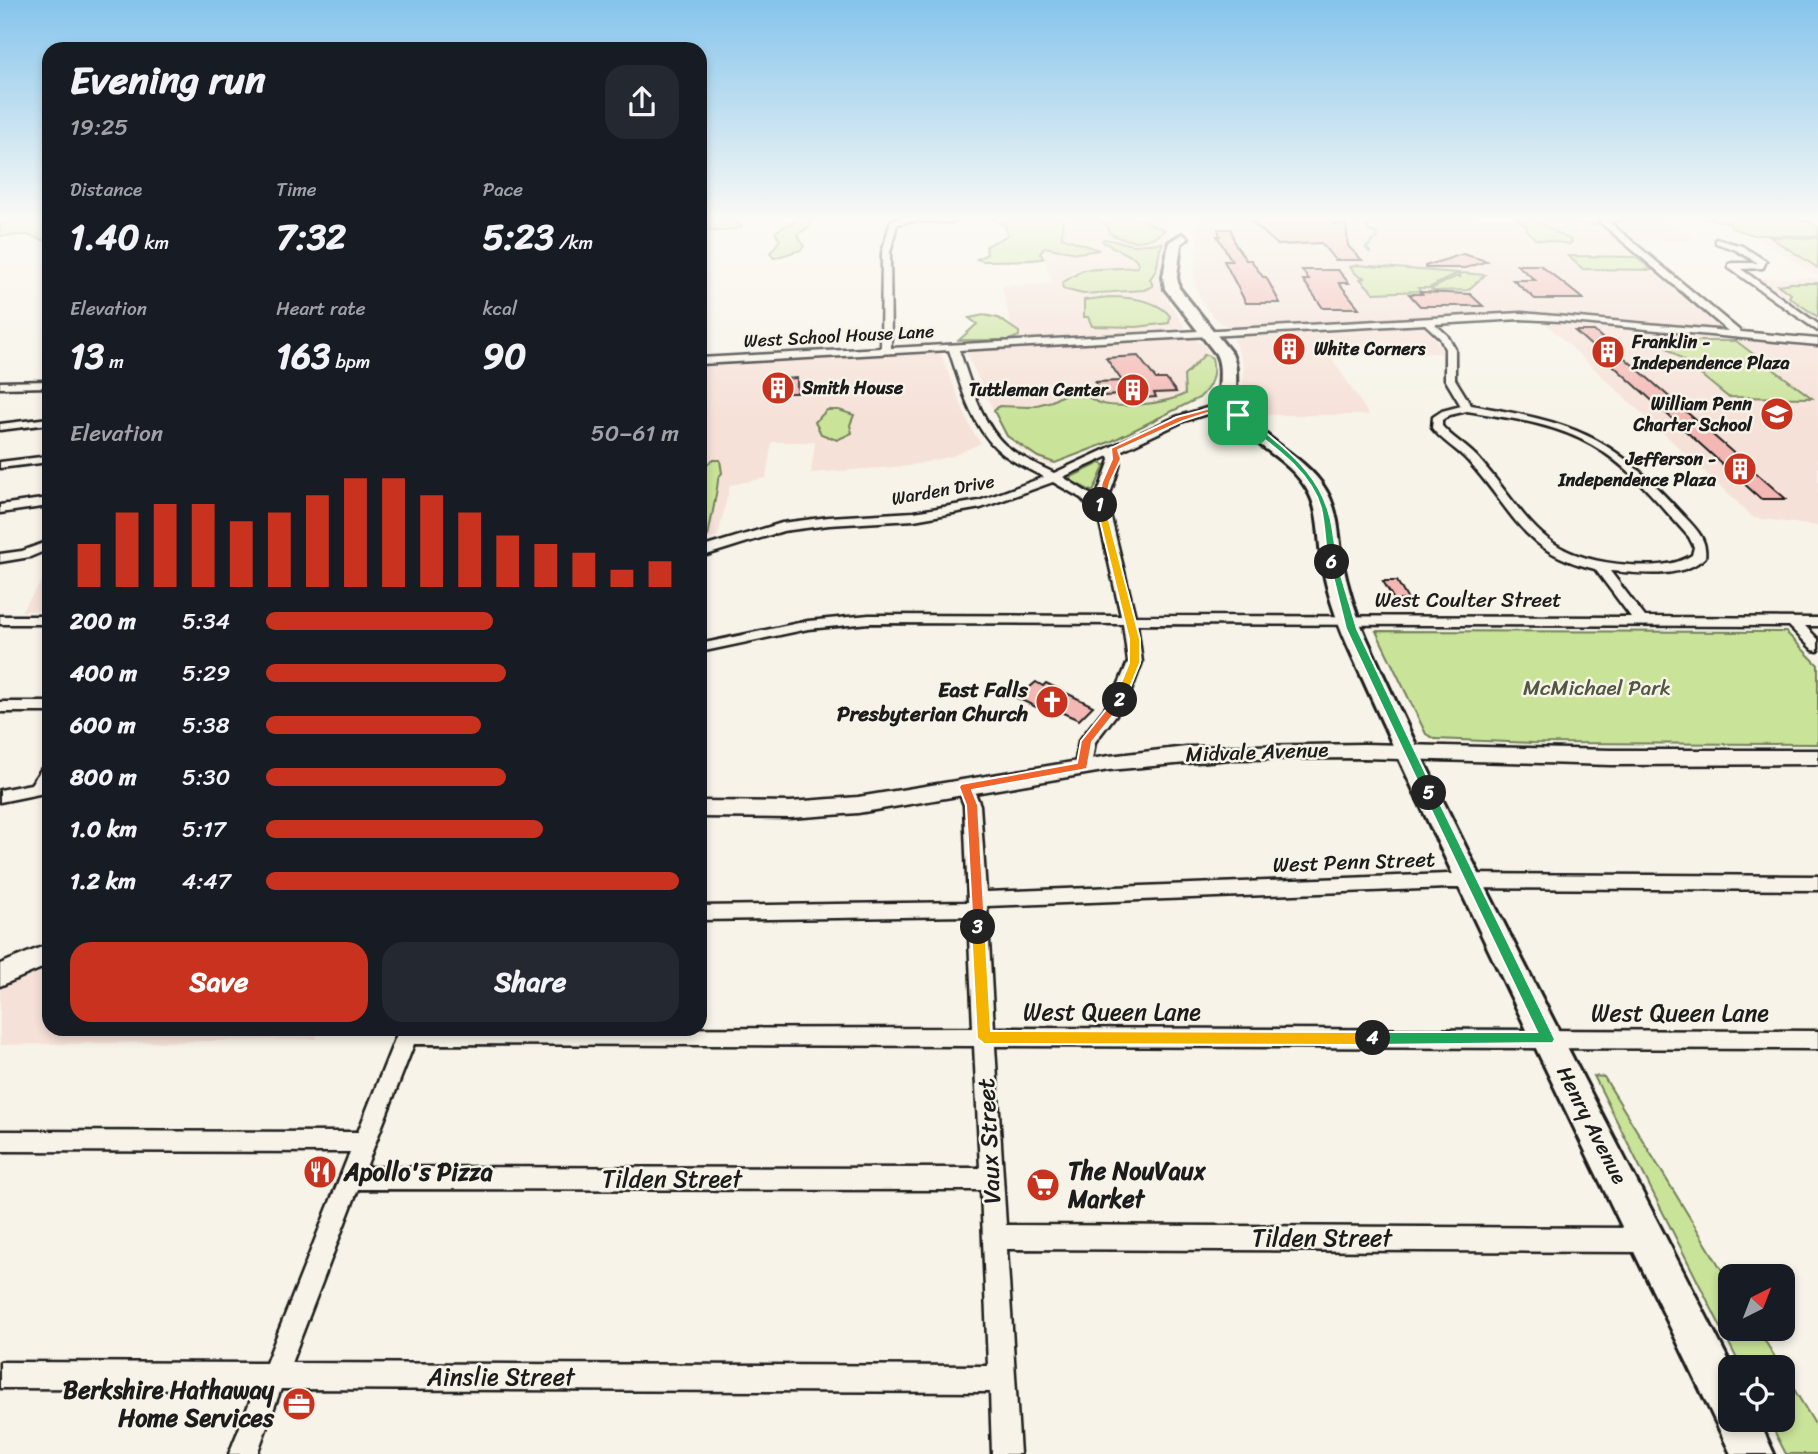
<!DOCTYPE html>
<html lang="en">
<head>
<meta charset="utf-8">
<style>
	:root { --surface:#171b24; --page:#242831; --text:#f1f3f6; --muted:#9ea1a6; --accent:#c8321e }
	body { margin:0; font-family:Sriracha,sans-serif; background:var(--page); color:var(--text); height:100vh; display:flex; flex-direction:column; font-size:26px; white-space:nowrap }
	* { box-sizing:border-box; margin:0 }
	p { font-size:23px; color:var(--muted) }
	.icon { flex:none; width:38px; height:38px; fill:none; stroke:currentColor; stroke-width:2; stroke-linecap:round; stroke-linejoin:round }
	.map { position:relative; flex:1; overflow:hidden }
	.details { position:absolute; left:42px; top:42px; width:665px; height:994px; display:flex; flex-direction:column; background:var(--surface); border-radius:21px; box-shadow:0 4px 10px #0003 }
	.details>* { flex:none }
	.needle { width:46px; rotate:42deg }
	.fabs { position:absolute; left:1718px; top:1264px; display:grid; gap:14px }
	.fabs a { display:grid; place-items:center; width:77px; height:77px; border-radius:14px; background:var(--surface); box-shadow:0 4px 10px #0003; font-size:35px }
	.pin { position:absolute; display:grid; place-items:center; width:60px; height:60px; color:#fff; margin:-30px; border-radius:14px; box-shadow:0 4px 10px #0006 }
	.km { position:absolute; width:35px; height:35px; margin:-18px; border-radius:50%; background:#222; color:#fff; font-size:19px; line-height:35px; text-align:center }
	.round { display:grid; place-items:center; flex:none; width:74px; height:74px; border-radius:21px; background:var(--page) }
	.summary { display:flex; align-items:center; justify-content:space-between; height:119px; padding:0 28px }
	h1 { font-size:38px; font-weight:700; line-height:52px }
	.stats { display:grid; grid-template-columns:repeat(3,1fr); gap:10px; height:119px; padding:7px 28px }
	.stats div { display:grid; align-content:center }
	.stats b { font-size:35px; font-weight:700 }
	.stats small { font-size:19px; font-weight:400 }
	.stats p { font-size:19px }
	.chart { height:196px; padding:14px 28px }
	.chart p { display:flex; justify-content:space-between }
	.chart svg { width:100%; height:126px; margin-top:7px; stroke:var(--accent); stroke-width:6 }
	.primary-button { display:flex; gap:14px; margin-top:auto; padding:14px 28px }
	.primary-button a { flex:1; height:80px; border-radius:21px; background:var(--accent); color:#fff; font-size:28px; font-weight:700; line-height:80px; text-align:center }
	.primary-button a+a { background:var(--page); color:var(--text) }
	ul { padding:0 28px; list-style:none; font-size:23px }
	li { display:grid; grid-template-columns:112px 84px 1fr; align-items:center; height:52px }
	li i { height:18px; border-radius:9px; background:var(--accent) }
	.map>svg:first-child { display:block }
	.built { fill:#f6e1d8 }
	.green { fill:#c9e399; stroke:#72805a; stroke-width:2 }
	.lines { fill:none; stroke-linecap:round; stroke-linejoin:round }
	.stream { stroke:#628f9c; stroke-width:2.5 }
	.building { fill:#f4b8b4; stroke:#1c1c1c; stroke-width:2 }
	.street-casing { stroke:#1c1c1c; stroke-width:5 }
	.secondary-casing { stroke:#1c1c1c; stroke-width:5 }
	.primary-casing { stroke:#1c1c1c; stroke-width:6 }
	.street { fill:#f7f3e8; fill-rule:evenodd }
	.secondary { fill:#f7f3e8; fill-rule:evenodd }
	.primary { fill:#f7f3e8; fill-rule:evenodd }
	.split-1 { fill:#f0652b; stroke:#fff; stroke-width:2 }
	.split-2 { fill:#f5b400; stroke:#fff; stroke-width:2 }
	.split-3 { fill:#f0652b; stroke:#fff; stroke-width:2 }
	.split-4 { fill:#f5b400; stroke:#fff; stroke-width:2 }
	.split-5 { fill:#22a559; stroke:#fff; stroke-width:2 }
	.split-6 { fill:#22a559; stroke:#fff; stroke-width:2 }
	.split-7 { fill:#22a559; stroke:#fff; stroke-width:2 }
	.labels { text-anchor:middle; stroke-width:5; stroke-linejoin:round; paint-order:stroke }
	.far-street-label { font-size:18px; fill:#1c1c1c; stroke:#f7f3e8 }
	.far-poi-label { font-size:18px; font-weight:bold; fill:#1c1c1c; stroke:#f7f3e8; text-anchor:start }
	.street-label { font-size:21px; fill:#1c1c1c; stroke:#f7f3e8 }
	.park-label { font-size:21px; fill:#505842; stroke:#f7f3e8 }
	.poi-label { font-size:21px; font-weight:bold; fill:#1c1c1c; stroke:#f7f3e8; text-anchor:end }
	.near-street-label { font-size:24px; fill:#1c1c1c; stroke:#f7f3e8 }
	.near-poi-label { font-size:24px; font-weight:bold; fill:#1c1c1c; stroke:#f7f3e8; text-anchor:start }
</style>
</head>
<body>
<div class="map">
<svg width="1818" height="1454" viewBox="0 0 1818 1454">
	<rect width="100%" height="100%" fill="#f7f3e8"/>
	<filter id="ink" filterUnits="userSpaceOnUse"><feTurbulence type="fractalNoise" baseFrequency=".0143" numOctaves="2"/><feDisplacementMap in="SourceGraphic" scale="14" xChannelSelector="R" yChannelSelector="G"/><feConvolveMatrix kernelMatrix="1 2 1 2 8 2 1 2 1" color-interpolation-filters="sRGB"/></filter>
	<g filter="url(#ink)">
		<g class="built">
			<path d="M1035 217H1166L1168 236 1162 284 1169 303 1186 328 1014 341 1002 286 1052 284Z"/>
			<path d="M1195 217H1589L1601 221 1736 331 1533 311 1231 328 1220 323 1206 308 1197 291 1194 277 1198 235Z"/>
			<path d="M1596 217H1663L1697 240H1632L1608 221Z"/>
			<path d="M1743 229 1818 234V276Z"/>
			<path d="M1752 278H1818V324Z"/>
			<path d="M1541 319 1818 346V526L1754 518Z"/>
			<path d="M1424 326 1436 340 1442 353 1329 354 1369 415H1251L1244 404 1242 395 1244 366 1233 337 1235 335Z"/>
			<path d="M1191 337 1203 344 1210 354 1214 368 1168 413 1050 466 1020 449 1004 433 965 350Z"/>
			<path d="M940 352 972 431 981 443 953 456 908 466 811 473 815 442H772L766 478 730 485 718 536 700 543V364Z"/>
			<path d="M49 571V611H21Z"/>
			<path d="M49 966V1029H321L316 1039 0 1045V986Z"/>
		</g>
		<g class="green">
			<path d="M0 217H49V242L27 235 0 236Z"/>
			<path d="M700 217H733L742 227 725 231H700Z"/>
			<path d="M795 217H828L812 220 808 228 797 234 804 246 801 250 774 258 770 253 780 240 775 232 794 221Z"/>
			<path d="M989 217H1063L1062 237 1099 250 1077 253 1044 247 1040 253 1044 258C1036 262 996 260 983 261L977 259 987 254 986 246 1008 235 1005 226Z"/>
			<path d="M1102 217H1134L1165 230C1148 245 1128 243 1109 233L1108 228 1101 220Z"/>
			<path d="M1515 217H1595L1600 218 1596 225 1531 218 1572 241 1570 244 1535 239 1526 229 1527 227Z"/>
			<path d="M1700 217H1800L1818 227V236L1754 235 1731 228 1730 223Z"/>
			<path d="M1770 237 1818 238V268Z"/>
			<path d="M1105 239 1133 245 1163 243C1155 254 1162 265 1150 279L1153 286 1144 290 1083 294 1063 289 1062 283 1083 270 1137 267 1139 264 1135 258 1103 242 1102 240Z"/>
			<path d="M1568 256 1635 257 1653 270 1583 269Z"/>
			<path d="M1357 265 1458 273 1429 288H1418L1420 291 1374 293 1360 279 1366 278 1357 275 1350 267Z"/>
			<path d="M1462 273 1485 275 1468 290 1434 291 1431 289 1455 277H1460L1458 275Z"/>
			<path d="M1791 283H1818V317L1789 297 1791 294 1778 285Z"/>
			<path d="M1109 297C1129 297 1157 299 1170 316L1169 323 1137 327 1092 326 1088 317H1084V300Z"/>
			<path d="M984 315 998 318 1019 332V336L1009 340H959L977 324 969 318Z"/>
			<path d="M1659 341H1736L1812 398 1728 397Z"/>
			<path d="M1205 354 1212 358C1216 375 1211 387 1199 398L1112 441 1055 463 1038 457 1007 436 994 411 999 406 1029 407 1052 401 1076 388C1083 392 1088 398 1095 401 1113 411 1167 403 1185 394L1184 376Z"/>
			<path d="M827 410H839L854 415 850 425 852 433 837 440 821 434 815 422Z"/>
			<path d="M712 460H720L722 473 718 478C719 482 710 526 708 536L700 542C700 521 694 472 712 460Z"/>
			<path d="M1100 463 1105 465 1093 492 1067 479Z"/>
			<path d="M1376 631 1786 632 1818 665V744L1533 743 1435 739 1426 734Z"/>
			<path d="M1594 1076 1604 1077 1731 1285V1328H1757L1781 1367H1741Z"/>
			<path d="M1783 1371 1818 1429V1454H1786L1768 1419H1783Z"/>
		</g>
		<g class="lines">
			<g class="stream">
				<path d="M1364 217 1368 228"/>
				<path d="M1368 230 1377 234V239"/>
				<path d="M1370 252 1366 248 1374 240"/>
			</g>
		</g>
		<g class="building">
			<path d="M1246 217H1333L1334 224H1346L1348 246 1362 260H1335L1321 243 1278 245Z"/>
			<path d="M1218 229H1231L1235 244 1246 260H1251L1263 277H1266L1280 303H1246L1224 261H1232L1217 236H1220Z"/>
			<path d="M1463 254 1487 261 1466 268H1425V266Z"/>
			<path d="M1517 265H1540L1583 299H1535L1513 280H1535Z"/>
			<path d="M1302 270H1338L1349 283H1339L1359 308H1323L1303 280H1309Z"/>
			<path d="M1420 292 1470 294 1483 306H1420L1409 294H1422Z"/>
			<path d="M1575 331H1594L1786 499H1761Z"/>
			<path d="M1138 356 1156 379H1166L1176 392 1154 393 1156 397 1143 398 1135 394 1104 396 1095 382 1122 381 1106 358Z"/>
			<path d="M797 378V393H768L769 380Z"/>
			<path d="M1383 581H1397L1408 600H1394Z"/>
			<path d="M1036 682 1043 686 1046 683 1093 706 1079 720 1040 703 1036 707 1017 698Z"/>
		</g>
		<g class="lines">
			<defs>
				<g id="street">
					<path d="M910 217 952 218 956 220 952 222 910 221 897 224 890 253 891 348 1521 313 1728 331 1600 222 1607 217H1625L1609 222 1741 332 1818 339V345L1561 321 1521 319 1435 324 1447 335 1455 349V379L1471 405C1573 423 1609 433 1680 512 1693 526 1708 538 1705 557 1682 580 1639 573 1610 571L1645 617 1818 618V626H1805L1818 639V651L1813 650 1789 626 1137 624 1142 662 1128 699 1095 742 1091 766 1083 771 1075 766 1079 741 1113 698 1128 662 1123 624 869 623 808 629 700 652V644L808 621 869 615 1121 616 1099 518 1081 498 1053 482 981 508 914 520 829 525 783 531 700 557V548L782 523 829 517 914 512 979 501 1044 477C1028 469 1010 461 997 449 971 425 960 383 949 350L700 364V358L881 348 882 253 891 220ZM1425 324 1440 338 1445 349V379L1461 406 1442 411 1433 417 1432 428C1442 441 1457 449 1468 461 1514 511 1521 552 1595 569L1631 617 1135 616 1111 518 1105 509C1109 493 1123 465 1120 451L1184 421 1210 413 1238 418 1243 415 1210 407 1176 417 1054 473C1037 465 1020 457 1005 445 980 422 970 380 959 350ZM1467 411C1509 418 1554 423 1592 445 1631 467 1659 504 1689 537L1694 547 1692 555C1673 567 1650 566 1629 565 1537 558 1532 519 1478 458 1467 446 1452 438 1442 426V420L1450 415ZM1109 456 1110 460 1096 498 1063 477Z"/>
					<path d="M1716 239 1742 246 1766 261 1763 268 1741 269 1818 324V331L1729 268V264L1732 263H1758L1736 250 1716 243Z"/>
					<path d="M49 381V387L0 388V382Z"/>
					<path d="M49 418V424L0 430V424Z"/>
					<path d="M49 456V462L0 468V462Z"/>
					<path d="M49 498V506L0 513V505Z"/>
					<path d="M49 541V549L30 557 0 562V554L22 551Z"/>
					<rect x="0" y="616" width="49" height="8"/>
					<rect x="0" y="702" width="49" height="10"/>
					<path d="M49 765V792L0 802V790L31 784 43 767Z"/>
					<path d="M965 781 971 783 980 805 986 892 1448 874 1818 876V890L1448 888 987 906 994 1028 1818 1031V1049L995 1046 1006 1225 1649 1228 1657 1232 1661 1240 1657 1248 1649 1252 1007 1249 1020 1454H992L990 1392 281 1389 257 1454H229L255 1389 0 1388V1362L266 1363 350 1152 0 1151V1131L358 1132 399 1029 973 1028 968 916 700 920V906L968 902 964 805 957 787ZM414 1044 974 1046 980 1168 366 1167ZM358 1189 981 1190 988 1366 291 1363Z"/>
				</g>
				<g id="secondary">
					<path d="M1364 744 1611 750H1818V764L1611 765 1364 758 1231 759 1109 770 858 813 790 818 700 817V801L790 802 858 797 1109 756 1186 747Z"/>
					<path d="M49 944V965L0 986V964Z"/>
				</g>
				<path id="primary" d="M1182 234 1188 238 1181 244 1177 277 1179 288 1232 354C1241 372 1231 392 1242 409 1266 445 1311 457 1330 498 1339 518 1339 540 1342 560 1347 586 1355 612 1366 637 1478 885 1609 1124 1732 1367L1731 1419H1758L1774 1454H1731C1603 1184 1469 917 1347 644 1336 618 1326 590 1322 562 1318 540 1320 516 1310 495 1292 457 1245 444 1224 408 1214 391 1225 371 1216 354L1165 289 1163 277 1169 242Z"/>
			</defs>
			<use href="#street" class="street-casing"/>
			<use href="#secondary" class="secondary-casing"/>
			<use href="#primary" class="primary-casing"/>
			<use href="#street" class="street"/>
			<use href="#secondary" class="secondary"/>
			<use href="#primary" class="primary"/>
		</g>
	</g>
	<linearGradient id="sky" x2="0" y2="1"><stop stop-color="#85c4ec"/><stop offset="0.52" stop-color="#fbfaf5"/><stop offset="1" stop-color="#fbfaf5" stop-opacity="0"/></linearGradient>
	<rect width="1818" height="420" fill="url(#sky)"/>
	<path class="split-1" d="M1207 409 1242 415 1238 417 1207 413 1183 421 1118 450 1121 459 1110 482 1105 505 1097 507 1102 482 1112 459 1111 448 1177 417Z"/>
	<path class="split-2" d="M1100 503 1105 505 1140 639V663L1125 700 1120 703 1114 700 1129 663V639L1096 505Z"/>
	<path class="split-3" d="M1116 697 1125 700 1092 742 1087 769 972 790 978 805 985 927 983 931H973L966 805 959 787 961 784 1077 763 1081 741Z"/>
	<path class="split-4" d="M978 922 985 927 991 1031 1373 1032 1381 1038 1373 1045 984 1044 977 1038 971 927Z"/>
	<path class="split-5" d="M1429 789 1435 793 1555 1039 1553 1043 1373 1045 1366 1038 1373 1032H1537L1423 793Z"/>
	<path class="split-6" d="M1329 560 1337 562 1357 629 1435 793 1433 796H1424L1423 793 1346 629Z"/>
	<path class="split-7" d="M1235 413H1241C1284 448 1325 473 1333 531 1334 542 1338 554 1336 564L1328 562C1325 544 1325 525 1321 508 1310 468 1265 441 1235 417Z"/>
	<defs>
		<symbol id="building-disc" viewBox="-11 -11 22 22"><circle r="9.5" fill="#c8321e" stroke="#f7f3e8"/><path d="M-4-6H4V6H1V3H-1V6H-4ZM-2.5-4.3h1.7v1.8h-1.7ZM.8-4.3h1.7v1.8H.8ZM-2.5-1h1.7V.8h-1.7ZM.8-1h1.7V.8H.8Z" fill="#fff"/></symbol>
		<symbol id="school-disc" viewBox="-11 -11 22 22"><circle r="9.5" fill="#c8321e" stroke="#f7f3e8"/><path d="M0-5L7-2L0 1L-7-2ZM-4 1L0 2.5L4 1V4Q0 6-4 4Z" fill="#fff"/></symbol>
		<symbol id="church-disc" viewBox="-11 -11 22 22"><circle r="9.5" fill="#c8321e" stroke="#f7f3e8"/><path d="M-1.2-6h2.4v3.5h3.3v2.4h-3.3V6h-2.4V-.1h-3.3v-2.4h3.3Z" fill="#fff"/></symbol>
		<symbol id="restaurant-disc" viewBox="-11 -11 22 22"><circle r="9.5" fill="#c8321e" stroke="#f7f3e8"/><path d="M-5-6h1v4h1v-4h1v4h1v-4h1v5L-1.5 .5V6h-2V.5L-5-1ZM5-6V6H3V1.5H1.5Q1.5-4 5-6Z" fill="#fff"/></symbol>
		<symbol id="supermarket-disc" viewBox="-11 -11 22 22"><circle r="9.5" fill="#c8321e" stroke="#f7f3e8"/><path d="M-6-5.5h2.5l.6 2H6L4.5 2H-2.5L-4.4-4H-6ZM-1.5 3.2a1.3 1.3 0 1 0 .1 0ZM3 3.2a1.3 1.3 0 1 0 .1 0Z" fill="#fff"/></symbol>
		<symbol id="office-disc" viewBox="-11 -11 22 22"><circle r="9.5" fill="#c8321e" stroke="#f7f3e8"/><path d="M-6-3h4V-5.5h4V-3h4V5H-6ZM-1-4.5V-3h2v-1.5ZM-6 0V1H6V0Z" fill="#fff"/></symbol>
	</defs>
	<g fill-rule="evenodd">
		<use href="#building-disc" x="1270" y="330" width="38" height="38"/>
		<use href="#building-disc" x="1589" y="333" width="38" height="38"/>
		<use href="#building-disc" x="759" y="369" width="38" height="38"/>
		<use href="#building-disc" x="1114" y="371" width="38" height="38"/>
		<use href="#school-disc" x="1758" y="395" width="38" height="38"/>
		<use href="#building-disc" x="1721" y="450" width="38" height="38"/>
		<use href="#church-disc" x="1033" y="683" width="38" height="38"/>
		<use href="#restaurant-disc" x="301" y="1153" width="38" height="38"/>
		<use href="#supermarket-disc" x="1024" y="1166" width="38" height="38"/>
		<use href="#office-disc" x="280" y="1385" width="38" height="38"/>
	</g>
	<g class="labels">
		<g class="far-street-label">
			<text transform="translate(839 336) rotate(-3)" y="6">West School House Lane</text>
			<text transform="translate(943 490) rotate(-10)" y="6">Warden Drive</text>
		</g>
		<g class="far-poi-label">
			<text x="1632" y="348">Franklin -<tspan x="1632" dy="21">Independence Plaza</tspan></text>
			<text x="1314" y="355">White Corners</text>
			<text x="802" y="394">Smith House</text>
			<text x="1108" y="396" text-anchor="end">Tuttleman Center</text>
			<text x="1752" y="410" text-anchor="end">William Penn<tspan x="1752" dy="21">Charter School</tspan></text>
			<text x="1716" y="465" text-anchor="end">Jefferson -<tspan x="1716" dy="21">Independence Plaza</tspan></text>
		</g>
		<g class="street-label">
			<text x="1468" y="607">West Coulter Street</text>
			<text transform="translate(1257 752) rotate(-2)" y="7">Midvale Avenue</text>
			<text transform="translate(1354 862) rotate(-2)" y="7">West Penn Street</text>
			<text transform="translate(1592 1125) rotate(63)" y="7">Henry Avenue</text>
		</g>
		<g class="park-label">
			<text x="1597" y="695">McMichael Park</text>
		</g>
		<g class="poi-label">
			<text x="1028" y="697">East Falls<tspan x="1028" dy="24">Presbyterian Church</tspan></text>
		</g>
		<g class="near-street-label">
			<text x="1112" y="1020">West Queen Lane</text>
			<text x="1680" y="1021">West Queen Lane</text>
			<text transform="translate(989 1141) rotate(-93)" y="8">Vaux Street</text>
			<text x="672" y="1187">Tilden Street</text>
			<text x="1322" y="1246">Tilden Street</text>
			<text x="501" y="1385">Ainslie Street</text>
		</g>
		<g class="near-poi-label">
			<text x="1068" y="1179">The NouVaux<tspan x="1068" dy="28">Market</tspan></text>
			<text x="344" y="1180">Apollo's Pizza</text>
			<text x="274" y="1398" text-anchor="end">Berkshire Hathaway<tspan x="274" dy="28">Home Services</tspan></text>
		</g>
	</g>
</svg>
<div class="fabs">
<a><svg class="needle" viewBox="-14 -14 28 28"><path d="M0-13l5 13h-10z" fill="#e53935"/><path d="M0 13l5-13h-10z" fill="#9ea1a6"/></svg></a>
<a><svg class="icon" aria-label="locate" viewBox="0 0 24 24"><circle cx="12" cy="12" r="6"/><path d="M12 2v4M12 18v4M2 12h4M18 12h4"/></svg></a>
</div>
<div class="pin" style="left:1238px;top:415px;background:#1e9e55"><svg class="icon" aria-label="arrive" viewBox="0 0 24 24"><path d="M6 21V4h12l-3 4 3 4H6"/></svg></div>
<b class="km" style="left:1100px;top:505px">1</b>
<b class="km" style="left:1120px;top:700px">2</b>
<b class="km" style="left:978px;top:927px">3</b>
<b class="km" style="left:1373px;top:1038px">4</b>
<b class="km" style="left:1429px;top:793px">5</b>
<b class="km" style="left:1332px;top:562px">6</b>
<section class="details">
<div class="summary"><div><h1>Evening run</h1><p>19:25</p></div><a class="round"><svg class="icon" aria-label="share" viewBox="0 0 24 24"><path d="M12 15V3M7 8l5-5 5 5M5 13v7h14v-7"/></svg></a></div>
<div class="stats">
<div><p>Distance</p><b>1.40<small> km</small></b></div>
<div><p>Time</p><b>7:32</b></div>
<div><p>Pace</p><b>5:23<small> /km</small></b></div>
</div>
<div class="stats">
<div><p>Elevation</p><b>13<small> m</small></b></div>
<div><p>Heart rate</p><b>163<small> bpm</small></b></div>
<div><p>kcal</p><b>90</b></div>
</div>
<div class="chart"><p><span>Elevation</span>50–61 m</p>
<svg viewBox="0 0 160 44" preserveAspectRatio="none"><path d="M5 44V29M15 44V18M25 44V15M35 44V15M45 44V21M55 44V18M65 44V12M75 44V6M85 44V6M95 44V12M105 44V18M115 44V26M125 44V29M135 44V32M145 44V38M155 44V35"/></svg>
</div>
<ul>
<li><b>200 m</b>5:34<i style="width:55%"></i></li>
<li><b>400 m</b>5:29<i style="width:58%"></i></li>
<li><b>600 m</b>5:38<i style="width:52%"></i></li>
<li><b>800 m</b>5:30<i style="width:58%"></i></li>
<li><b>1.0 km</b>5:17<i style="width:67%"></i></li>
<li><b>1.2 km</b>4:47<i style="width:100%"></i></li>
</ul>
<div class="primary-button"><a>Save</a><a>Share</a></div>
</section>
</div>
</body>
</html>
